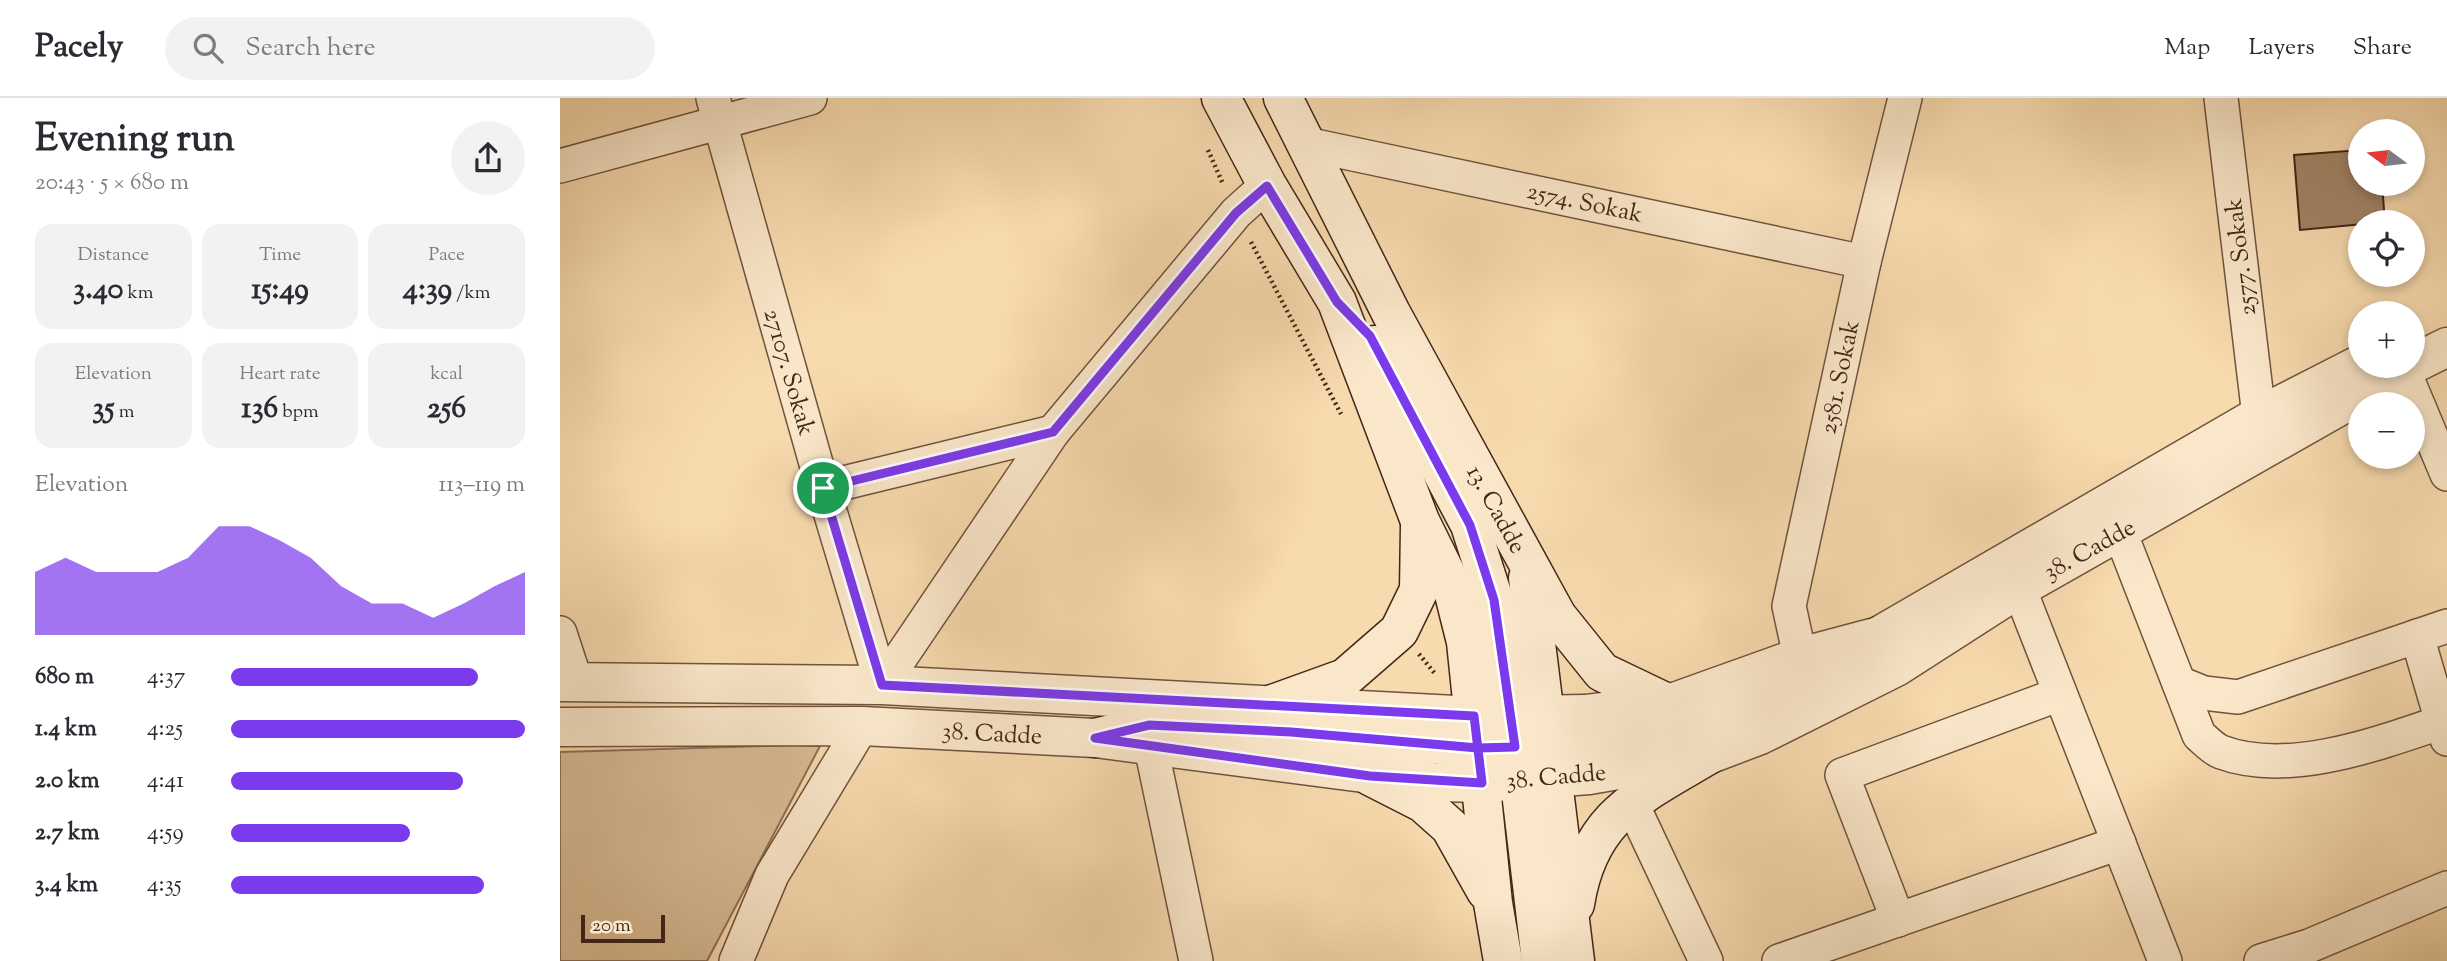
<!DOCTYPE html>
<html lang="en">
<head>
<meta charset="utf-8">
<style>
	:root { --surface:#fff; --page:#f2f2f3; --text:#2b2b33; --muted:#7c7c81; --line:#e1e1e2; --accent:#7c3aed }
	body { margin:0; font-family:"Sorts Mill Goudy",serif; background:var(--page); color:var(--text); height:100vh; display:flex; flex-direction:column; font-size:26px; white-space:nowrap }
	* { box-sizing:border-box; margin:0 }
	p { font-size:23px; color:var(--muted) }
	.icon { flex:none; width:38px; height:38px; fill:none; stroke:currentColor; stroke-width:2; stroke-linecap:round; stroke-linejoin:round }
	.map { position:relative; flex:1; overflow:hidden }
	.details { display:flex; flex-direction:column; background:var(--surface); width:560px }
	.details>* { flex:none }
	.needle { width:46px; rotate:285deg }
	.buttons { position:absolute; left:1788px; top:21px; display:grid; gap:14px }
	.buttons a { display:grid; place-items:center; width:77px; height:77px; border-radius:50%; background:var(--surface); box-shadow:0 4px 10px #0003; font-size:35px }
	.scale { position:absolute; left:21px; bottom:18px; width:84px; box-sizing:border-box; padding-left:7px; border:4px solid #432617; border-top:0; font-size:19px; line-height:24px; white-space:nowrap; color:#432617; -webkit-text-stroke:5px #fae7ca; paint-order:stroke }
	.pin { position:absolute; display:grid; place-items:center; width:60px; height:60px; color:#fff; margin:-30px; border:4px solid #fff; border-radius:50%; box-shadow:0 2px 7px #0007 }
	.round { display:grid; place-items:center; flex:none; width:74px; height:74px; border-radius:37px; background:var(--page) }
	.head { display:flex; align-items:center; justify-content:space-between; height:119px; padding:0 35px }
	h1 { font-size:38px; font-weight:700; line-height:52px }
	.stats { display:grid; grid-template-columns:repeat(3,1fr); gap:10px; height:119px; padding:7px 35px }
	.stats div { display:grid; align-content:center; border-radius:18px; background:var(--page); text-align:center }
	.stats b { font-size:30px; font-weight:700 }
	.stats small { font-size:19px; font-weight:400 }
	.stats p { font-size:19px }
	.chart { height:196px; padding:14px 35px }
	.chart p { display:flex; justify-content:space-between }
	.chart svg { width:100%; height:126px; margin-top:7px; fill:var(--accent); opacity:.7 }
	ul { padding:0 35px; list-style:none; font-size:23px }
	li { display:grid; grid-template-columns:112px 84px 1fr; align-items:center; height:52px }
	li i { height:18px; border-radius:9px; background:var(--accent) }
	header { display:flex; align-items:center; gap:42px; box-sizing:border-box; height:98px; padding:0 35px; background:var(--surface); border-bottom:2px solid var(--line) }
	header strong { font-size:33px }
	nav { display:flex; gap:38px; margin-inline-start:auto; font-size:24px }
	.search { width:490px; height:63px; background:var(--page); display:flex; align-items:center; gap:18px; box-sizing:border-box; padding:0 24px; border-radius:38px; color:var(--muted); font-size:26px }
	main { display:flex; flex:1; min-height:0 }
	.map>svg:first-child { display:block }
	.green { fill:#d8bb94; stroke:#8e7056; stroke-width:2 }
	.building { fill:#a18466; stroke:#432617; stroke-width:2 }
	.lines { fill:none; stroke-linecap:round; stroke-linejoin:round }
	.minor-casing { stroke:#70533d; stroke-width:36 }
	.tertiary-casing { stroke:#70533d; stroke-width:41 }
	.secondary-casing { stroke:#432617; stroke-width:41 }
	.path { stroke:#432617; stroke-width:4.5; stroke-dasharray:2 3.5; stroke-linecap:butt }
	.minor { stroke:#fae7ca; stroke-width:33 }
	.tertiary { stroke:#fae7ca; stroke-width:38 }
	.secondary { stroke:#fae7ca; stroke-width:38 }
	.route-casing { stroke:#fff; stroke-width:14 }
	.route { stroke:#7c3aed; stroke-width:9 }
	.labels { text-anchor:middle; stroke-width:6; stroke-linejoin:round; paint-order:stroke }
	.street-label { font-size:24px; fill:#432617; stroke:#fae7ca }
</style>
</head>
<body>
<header>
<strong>Pacely</strong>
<div class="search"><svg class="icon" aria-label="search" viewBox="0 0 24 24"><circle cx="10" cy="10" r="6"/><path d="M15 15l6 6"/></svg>Search here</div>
<nav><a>Map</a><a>Layers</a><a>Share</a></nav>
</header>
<main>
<section class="details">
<div class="head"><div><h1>Evening run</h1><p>20:43 · 5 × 680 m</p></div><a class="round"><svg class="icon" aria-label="share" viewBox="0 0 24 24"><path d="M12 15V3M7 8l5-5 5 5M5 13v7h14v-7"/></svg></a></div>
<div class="stats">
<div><p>Distance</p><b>3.40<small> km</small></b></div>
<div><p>Time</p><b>15:49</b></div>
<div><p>Pace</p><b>4:39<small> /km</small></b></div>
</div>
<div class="stats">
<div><p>Elevation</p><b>35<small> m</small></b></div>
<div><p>Heart rate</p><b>136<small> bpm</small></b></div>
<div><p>kcal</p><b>256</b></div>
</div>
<div class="chart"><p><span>Elevation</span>113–119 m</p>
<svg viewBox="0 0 160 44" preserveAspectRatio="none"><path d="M0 44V22L10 17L20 22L30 22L40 22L50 17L60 6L70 6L80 11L90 17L100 27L110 33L120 33L130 38L140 33L150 27L160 22V44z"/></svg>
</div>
<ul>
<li><b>680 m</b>4:37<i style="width:84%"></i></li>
<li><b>1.4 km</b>4:25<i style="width:100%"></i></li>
<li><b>2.0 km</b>4:41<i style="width:79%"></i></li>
<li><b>2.7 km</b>4:59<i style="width:61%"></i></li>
<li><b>3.4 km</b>4:35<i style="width:86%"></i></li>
</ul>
</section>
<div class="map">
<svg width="1887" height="863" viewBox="0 0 1887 863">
	<rect width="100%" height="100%" fill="#f7daae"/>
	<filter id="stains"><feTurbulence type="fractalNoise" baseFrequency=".00286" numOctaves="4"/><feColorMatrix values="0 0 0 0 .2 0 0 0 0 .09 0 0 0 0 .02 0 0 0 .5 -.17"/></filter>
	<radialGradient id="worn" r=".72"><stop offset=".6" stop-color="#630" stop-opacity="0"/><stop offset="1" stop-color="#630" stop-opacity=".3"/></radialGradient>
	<path class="green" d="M237 647 260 648 147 863H0V654Z"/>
	<path class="building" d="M1801 52V86H1822L1825 124 1740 132 1734 57Z"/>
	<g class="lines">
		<defs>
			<g id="minor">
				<path d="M153 0 263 390 322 587"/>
				<path d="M1661 0 1699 318"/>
				<path d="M746 46 1304 164"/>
				<path d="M0 68 250 0"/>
				<path d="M1843 271 1887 376"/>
				<path d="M263 390 493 334"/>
				<path d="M1560 434 1639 637C1646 643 1653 651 1661 654 1728 679 1817 646 1882 624"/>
				<path d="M1459 490 1605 863"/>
				<path d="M0 535 16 584"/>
				<path d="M1857 538 1887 641"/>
				<path d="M1240 559 1229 508 1304 164 1345 0"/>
				<path d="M1619 585 1644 595 1678 599 1887 528"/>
				<path d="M322 587 493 334 676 115 707 87"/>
				<path d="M591 649 636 863"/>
				<path d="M1071 704 1146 863"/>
				<path d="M1338 822 1282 677 1500 596"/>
				<path d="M176 863 212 777 302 628"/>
				<path d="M1219 863 1559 745"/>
				<path d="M1701 863 1749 848 1887 790"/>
			</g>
			<g id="tertiary">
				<path d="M1853 266 1887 249"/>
				<path d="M0 584 322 587 914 618 1025 616 1109 606 1240 559 1319 538 1699 318 1801 266"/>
				<path d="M0 629 302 628 535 640 873 684 922 685 1029 677 1150 656 1200 637 1336 569 1459 490 1850 268"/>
			</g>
			<g id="secondary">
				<path d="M661 0 707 87 777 204 860 423 892 488 906 544 933 805 943 863"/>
				<path d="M723 0 831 215 997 518 1042 574 1109 606"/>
				<path d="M815 247 910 427 934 502 952 618 981 863"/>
				<path d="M968 480 1015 863"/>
				<path d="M707 608 785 580 839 533 859 492 860 428"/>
				<path d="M535 640 589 627 731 634 918 650 987 648 1078 638 1197 608 1273 576 1319 538"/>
				<path d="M810 678 863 705 890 729 926 793"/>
				<path d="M1015 806C1029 717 1080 698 1150 656"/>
			</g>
		</defs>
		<use href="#minor" class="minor-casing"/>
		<use href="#tertiary" class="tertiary-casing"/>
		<use href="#secondary" class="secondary-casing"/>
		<g class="path">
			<path d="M648 52 663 86"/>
			<path d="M691 144 781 316"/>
			<path d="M859 556 876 577"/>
		</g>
		<use href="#minor" class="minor"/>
		<use href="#tertiary" class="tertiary"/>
		<use href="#secondary" class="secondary"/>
	</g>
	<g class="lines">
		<defs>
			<path id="route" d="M263 390 322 587 914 618 922 685 810 678 535 640 589 627 731 634 918 650 955 649 934 502 910 427 810 238 777 204 707 88 676 115 493 334 263 390"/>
		</defs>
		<use href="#route" class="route-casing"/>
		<use href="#route" class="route"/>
	</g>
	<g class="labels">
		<g class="street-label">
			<text transform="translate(1025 104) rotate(12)" y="8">2574. Sokak</text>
			<text transform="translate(1680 159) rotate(-97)" y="8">2577. Sokak</text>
			<text transform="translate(230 274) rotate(74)" y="8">27107. Sokak</text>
			<text transform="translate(1279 279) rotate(-78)" y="8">2581. Sokak</text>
			<text transform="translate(937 411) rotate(61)" y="8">13. Cadde</text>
			<text transform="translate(1529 451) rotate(-29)" y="8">38. Cadde</text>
			<text transform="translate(432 635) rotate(3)" y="8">38. Cadde</text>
			<text transform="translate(996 678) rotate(-5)" y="8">38. Cadde</text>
		</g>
	</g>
	<rect width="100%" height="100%" filter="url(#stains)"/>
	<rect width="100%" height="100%" fill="url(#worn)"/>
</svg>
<div class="buttons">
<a><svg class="needle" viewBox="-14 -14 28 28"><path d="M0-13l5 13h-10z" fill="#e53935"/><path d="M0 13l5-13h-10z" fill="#7c7c81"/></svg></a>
<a><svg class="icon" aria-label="locate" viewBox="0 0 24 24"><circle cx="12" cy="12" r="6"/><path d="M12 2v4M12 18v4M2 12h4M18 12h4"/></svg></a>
<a>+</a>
<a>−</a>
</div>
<div class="scale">20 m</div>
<div class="pin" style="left:263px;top:390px;background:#1e9e55"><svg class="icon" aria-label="arrive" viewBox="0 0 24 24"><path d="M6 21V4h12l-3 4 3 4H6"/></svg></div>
</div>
</main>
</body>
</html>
